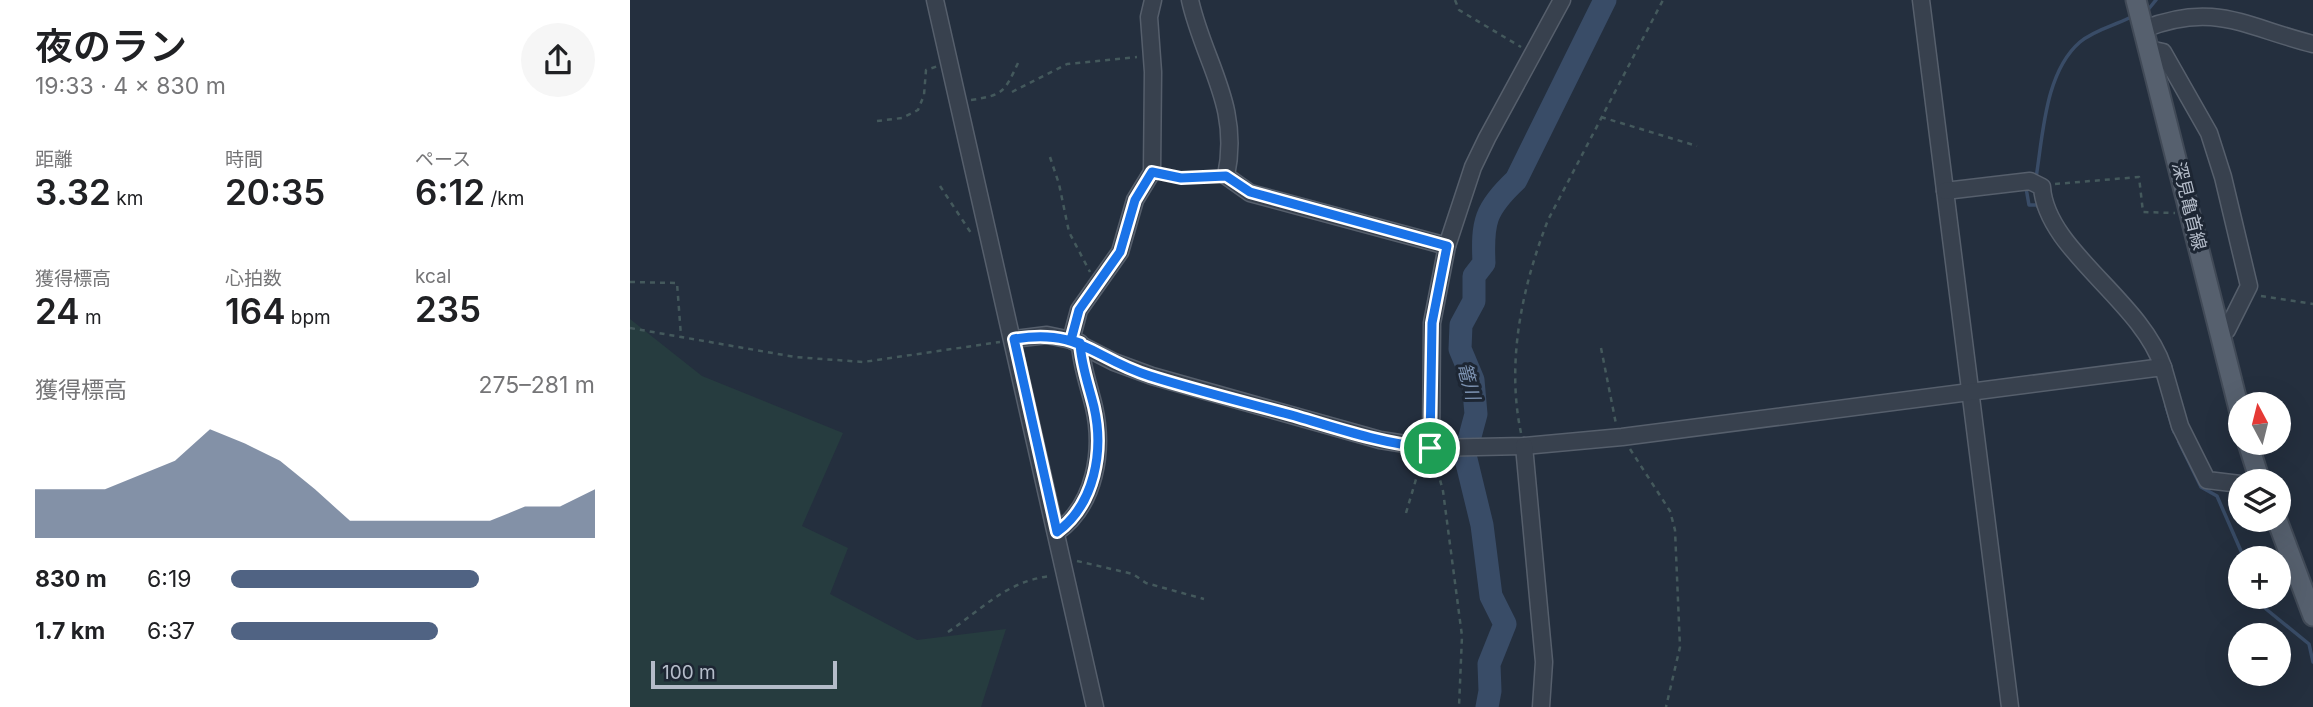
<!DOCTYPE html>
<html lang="ja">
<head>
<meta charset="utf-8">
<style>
	:root { --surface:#fff; --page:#f6f6f6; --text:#202124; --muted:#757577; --accent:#506383 }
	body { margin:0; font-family:Inter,"Noto Sans JP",sans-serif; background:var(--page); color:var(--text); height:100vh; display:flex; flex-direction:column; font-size:26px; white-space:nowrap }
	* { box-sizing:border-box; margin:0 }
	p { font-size:23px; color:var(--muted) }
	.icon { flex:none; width:38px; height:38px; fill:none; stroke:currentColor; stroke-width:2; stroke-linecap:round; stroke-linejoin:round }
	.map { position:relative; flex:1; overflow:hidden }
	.details { display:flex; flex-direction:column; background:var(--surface); width:630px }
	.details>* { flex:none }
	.needle { width:46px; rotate:353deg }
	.controls { position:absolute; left:1598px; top:392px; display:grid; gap:14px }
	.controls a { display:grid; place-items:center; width:63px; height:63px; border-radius:50%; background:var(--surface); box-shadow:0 7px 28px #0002; font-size:35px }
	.scale { position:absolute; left:21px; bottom:18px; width:186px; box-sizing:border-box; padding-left:7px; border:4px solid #b4bcc9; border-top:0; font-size:19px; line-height:24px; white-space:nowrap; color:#b4bcc9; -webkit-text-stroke:5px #1d2633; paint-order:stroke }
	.pin { position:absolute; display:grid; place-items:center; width:60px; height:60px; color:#fff; margin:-30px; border:4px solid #fff; border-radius:50%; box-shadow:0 2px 7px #0007 }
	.round { display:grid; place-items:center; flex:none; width:74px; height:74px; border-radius:37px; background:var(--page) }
	.headline { display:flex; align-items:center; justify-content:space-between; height:119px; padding:0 35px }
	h1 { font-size:38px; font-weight:600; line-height:52px }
	.figures { display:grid; grid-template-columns:repeat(3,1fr); gap:10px; height:119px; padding:7px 35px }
	.figures div { display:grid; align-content:center }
	.figures b { font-size:35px; font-weight:600 }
	.figures small { font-size:19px; font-weight:400 }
	.figures p { font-size:19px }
	.chart { height:196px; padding:14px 35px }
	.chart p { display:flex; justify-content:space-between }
	.chart svg { width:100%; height:126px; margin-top:7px; fill:var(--accent); opacity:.7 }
	ul { padding:0 35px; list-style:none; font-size:23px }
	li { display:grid; grid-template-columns:112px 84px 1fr; align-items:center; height:52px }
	li i { height:18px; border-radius:9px; background:var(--accent) }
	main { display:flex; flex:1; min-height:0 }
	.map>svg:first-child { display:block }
	.green { fill:#263c3f }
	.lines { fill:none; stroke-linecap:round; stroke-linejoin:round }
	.stream { stroke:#394c67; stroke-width:3.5 }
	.river { stroke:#394c67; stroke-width:23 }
	.minor-casing { stroke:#565f6c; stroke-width:19 }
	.major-casing { stroke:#414a57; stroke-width:23 }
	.path { stroke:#44595c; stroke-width:2.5; stroke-dasharray:5 5; stroke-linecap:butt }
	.minor { stroke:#38414e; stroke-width:16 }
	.major { stroke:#56606e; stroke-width:19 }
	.route-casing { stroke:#fff; stroke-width:14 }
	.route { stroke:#1a73e8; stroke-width:9 }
	.labels { text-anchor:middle; stroke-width:6; stroke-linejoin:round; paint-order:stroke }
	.street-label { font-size:18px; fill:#b4bcc9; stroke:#1d2633 }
	.water-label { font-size:19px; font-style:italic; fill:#7c92b1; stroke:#1d2633 }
</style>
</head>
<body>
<main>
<section class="details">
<div class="headline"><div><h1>夜のラン</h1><p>19:33 · 4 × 830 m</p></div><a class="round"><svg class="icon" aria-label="share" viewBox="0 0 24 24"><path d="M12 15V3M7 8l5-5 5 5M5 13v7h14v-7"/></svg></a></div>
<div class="figures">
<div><p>距離</p><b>3.32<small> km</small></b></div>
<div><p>時間</p><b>20:35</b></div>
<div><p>ペース</p><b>6:12<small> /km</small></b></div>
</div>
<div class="figures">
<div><p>獲得標高</p><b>24<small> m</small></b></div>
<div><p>心拍数</p><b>164<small> bpm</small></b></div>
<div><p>kcal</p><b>235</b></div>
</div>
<div class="chart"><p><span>獲得標高</span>275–281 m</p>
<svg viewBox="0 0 160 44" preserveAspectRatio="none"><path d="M0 44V27L10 27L20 27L30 22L40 17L50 6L60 11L70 17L80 27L90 38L100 38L110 38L120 38L130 38L140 33L150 33L160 27V44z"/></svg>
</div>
<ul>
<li><b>830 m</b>6:19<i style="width:68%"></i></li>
<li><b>1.7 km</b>6:37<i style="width:57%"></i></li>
</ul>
</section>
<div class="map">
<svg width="1683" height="707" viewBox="0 0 1683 707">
	<rect width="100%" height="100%" fill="#242f3e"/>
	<path class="green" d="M0 319 72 376 213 433 172 526 218 548 200 594 287 640 376 629 351 707H0Z"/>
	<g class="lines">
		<g class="stream">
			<path d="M1517 11 1526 0"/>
			<path d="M1406 178C1413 135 1415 72 1450 42 1464 30 1483 26 1499 18"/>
			<path d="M1396 188 1399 205H1407L1419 229"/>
			<path d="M1536 406 1544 432"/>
			<path d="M1549 442 1571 487 1587 496 1614 558"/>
			<path d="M1630 597 1636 609 1679 644 1683 662"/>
		</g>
		<path class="river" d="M857 707 860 691 859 664 875 624 861 596 852 525 835 455 846 414 843 380 830 349 831 325 844 301V276L854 263C852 222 855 209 886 180L975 0"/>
		<defs>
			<g id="minor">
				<path d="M305 0 465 707"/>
				<path d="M560 0C574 63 611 105 596 176L620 193 817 246"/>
				<path d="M1291 0 1380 707"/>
				<path d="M1514 29C1585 1 1615 27 1683 44"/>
				<path d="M1519 49 1533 52 1579 133 1593 177 1619 286 1597 330 1590 335"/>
				<path d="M1315 191 1400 181 1412 187C1416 250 1511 300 1533 367"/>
				<path d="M384 339 417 335 441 340 484 362 522 376 750 440 801 448 894 446 992 437 1533 367 1550 426 1577 480 1610 484"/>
				<path d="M441 340 449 310 490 252 505 200 522 172 523 72 519 17 523 0"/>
				<path d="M894 446 914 662 911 707"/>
				<path d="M801 448 802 323 817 246 843 167 857 138 932 0"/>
				<path d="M427 532C465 505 474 451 464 407 459 386 451 365 450 343"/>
			</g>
			<g id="major">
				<path d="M1506 0 1610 413"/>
				<path d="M1618 443 1630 481"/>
				<path d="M1647 520 1683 616"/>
			</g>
		</defs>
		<use href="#minor" class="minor-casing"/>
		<use href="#major" class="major-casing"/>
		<g class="path">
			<path d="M825 0 829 10 891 47"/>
			<path d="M382 92 437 64 507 57"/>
			<path d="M341 100C373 95 374 93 388 63"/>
			<path d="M971 117 1067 146"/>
			<path d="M247 121 272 118 288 110 294 95 296 70 308 66"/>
			<path d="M420 157 429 184 439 232 460 272"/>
			<path d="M534 175 551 178 583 176"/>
			<path d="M1425 184 1509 177 1513 212 1545 213"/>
			<path d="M310 186 343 236"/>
			<path d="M0 282 47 283 51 336"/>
			<path d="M1631 296 1683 304"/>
			<path d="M0 328 165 357 233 362 370 342"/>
			<path d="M971 348 986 424"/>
			<path d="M891 433C876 362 892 287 918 220L1033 0"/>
			<path d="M1000 449 1040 511 1045 530 1050 647 1036 707"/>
			<path d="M805 461 813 491 832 636 829 707"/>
			<path d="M776 513 792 459"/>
			<path d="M447 561 503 574 516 583 574 599"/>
			<path d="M318 632C354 608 375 582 420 576"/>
		</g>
		<use href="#minor" class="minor"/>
		<use href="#major" class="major"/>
	</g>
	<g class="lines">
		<defs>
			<path id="route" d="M800 448C754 444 709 429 665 416 617 403 568 391 520 376 462 358 451 328 384 339L427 532C465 504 474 451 464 407 459 386 451 365 450 343L441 340 449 310 490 252 505 200 522 172 551 178 596 176 620 192 817 246 802 323 800 448"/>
		</defs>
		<use href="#route" class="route-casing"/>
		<use href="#route" class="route"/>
	</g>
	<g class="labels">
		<g class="street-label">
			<text transform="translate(1559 206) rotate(76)" y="6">深見亀首線</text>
		</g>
		<g class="water-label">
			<text transform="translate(839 381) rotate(75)" y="7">篭川</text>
		</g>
	</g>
</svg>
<div class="controls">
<a><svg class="needle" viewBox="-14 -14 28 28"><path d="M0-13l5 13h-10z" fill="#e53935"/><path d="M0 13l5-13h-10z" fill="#757577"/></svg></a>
<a><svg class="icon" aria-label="layers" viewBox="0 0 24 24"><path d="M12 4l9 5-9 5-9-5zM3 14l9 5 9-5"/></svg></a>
<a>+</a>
<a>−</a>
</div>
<div class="scale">100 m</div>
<div class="pin" style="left:800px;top:448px;background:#1e9e55"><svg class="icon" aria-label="arrive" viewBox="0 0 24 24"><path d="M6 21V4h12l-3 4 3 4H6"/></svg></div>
</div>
</main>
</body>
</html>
